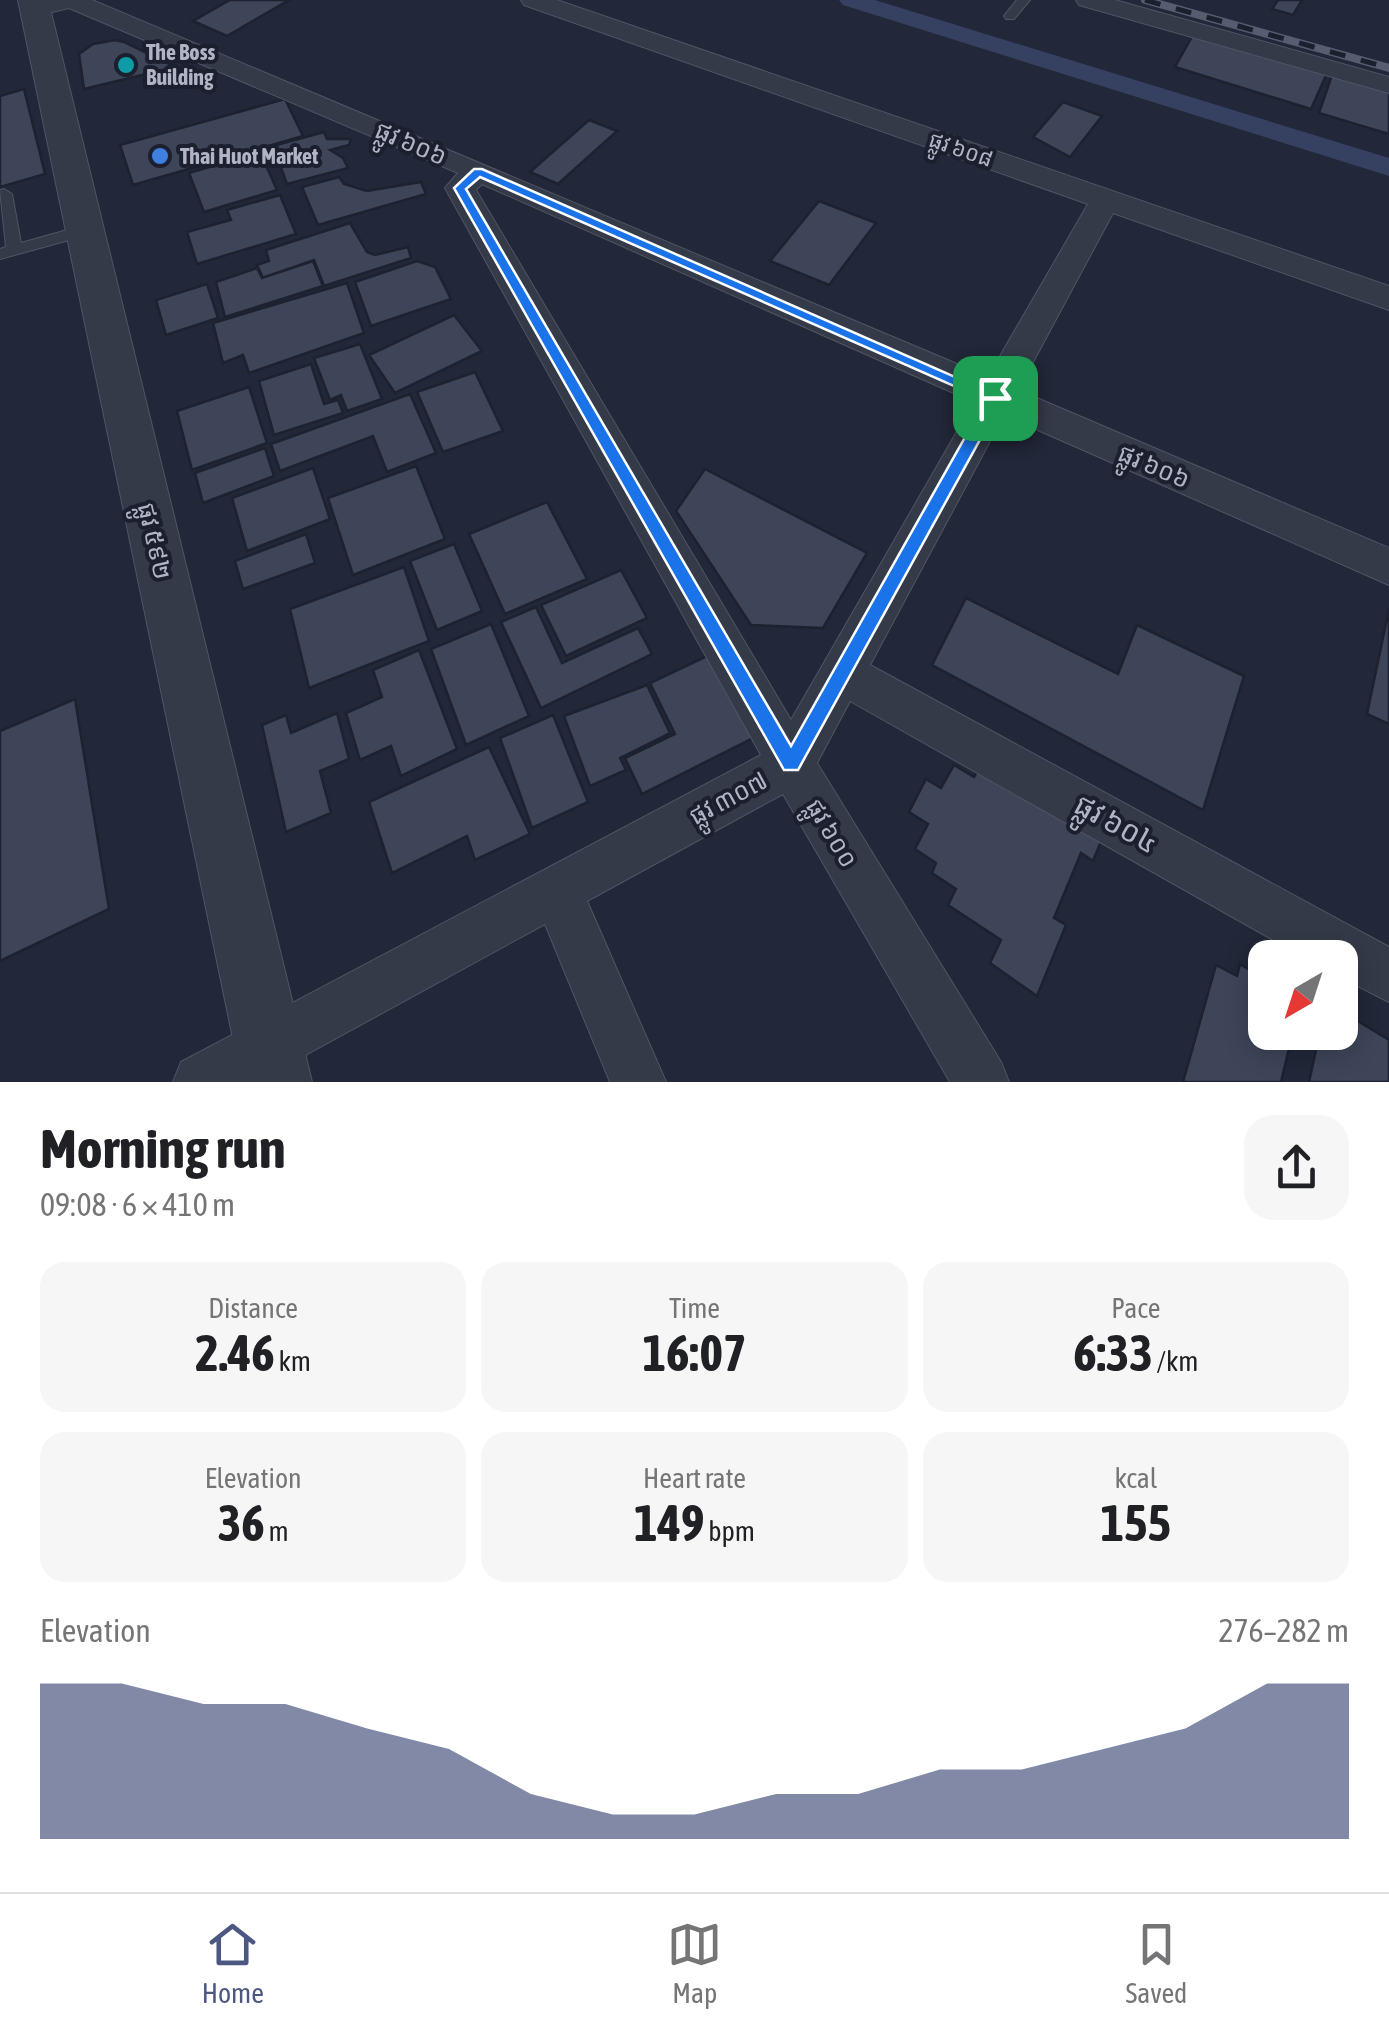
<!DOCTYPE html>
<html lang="en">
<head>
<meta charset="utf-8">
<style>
	:root { --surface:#fff; --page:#f6f6f6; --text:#202124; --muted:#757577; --line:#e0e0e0; --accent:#4d5882 }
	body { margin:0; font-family:"Asap Condensed","Noto Sans Khmer",sans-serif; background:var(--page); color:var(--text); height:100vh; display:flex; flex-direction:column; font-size:38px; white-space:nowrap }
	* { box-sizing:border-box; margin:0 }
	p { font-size:32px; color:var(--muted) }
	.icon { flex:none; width:55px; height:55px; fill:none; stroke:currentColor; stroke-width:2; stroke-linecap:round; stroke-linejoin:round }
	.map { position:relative; height:1082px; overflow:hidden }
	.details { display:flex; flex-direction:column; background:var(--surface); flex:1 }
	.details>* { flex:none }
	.needle { width:65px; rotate:219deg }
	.tools { position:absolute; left:1248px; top:940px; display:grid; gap:20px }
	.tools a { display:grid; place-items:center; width:110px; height:110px; border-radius:20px; background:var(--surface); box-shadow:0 5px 25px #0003; font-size:50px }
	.pin { position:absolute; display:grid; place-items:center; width:85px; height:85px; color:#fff; margin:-42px; border-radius:20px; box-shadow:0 5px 15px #0006 }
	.round { display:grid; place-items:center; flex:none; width:105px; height:105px; border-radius:30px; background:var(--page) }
	.overview { display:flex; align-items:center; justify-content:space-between; height:170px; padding:0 40px }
	h1 { font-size:55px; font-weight:700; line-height:75px }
	.metrics { display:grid; grid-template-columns:repeat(3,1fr); gap:15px; height:170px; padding:10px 40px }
	.metrics div { display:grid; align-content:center; border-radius:25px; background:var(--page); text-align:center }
	.metrics b { font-size:50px; font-weight:700 }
	.metrics small { font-size:28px; font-weight:400 }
	.metrics p { font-size:28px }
	.chart { height:280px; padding:20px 40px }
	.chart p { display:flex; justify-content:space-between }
	.chart svg { width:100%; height:180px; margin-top:10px; fill:var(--accent); opacity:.7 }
	.tab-bar { display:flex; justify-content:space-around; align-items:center; height:140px; border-top:2px solid var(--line); background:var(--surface); font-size:28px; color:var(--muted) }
	.tab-bar a { display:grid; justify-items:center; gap:5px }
	.tab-bar .on { color:var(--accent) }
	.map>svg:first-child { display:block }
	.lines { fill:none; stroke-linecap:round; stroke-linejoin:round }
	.canal { fill:#364060; fill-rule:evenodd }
	.building { fill:#3e4559; stroke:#1d2130; stroke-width:2.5 }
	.service-casing { stroke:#505464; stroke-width:2 }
	.minor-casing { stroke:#505464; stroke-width:2 }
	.tertiary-casing { stroke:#505464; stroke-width:2 }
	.service { fill:#353a49; fill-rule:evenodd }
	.minor { fill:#353a49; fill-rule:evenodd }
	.tertiary { fill:#353a49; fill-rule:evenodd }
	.rail-casing { stroke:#575d70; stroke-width:8 }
	.rail { stroke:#1b1f2e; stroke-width:5; stroke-dasharray:16; stroke-linecap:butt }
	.route { fill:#1a73e8; stroke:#fff; stroke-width:2.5; fill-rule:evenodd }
	.culture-dot { fill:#0f9aa8; stroke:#1b1f2e; stroke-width:4 }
	.shop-dot { fill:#3f7fe0; stroke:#1b1f2e; stroke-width:4 }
	.labels { text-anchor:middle; stroke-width:8; stroke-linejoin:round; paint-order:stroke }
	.far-poi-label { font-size:22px; font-weight:bold; fill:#b0b4c5; stroke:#1b1f2e; text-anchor:start }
	.far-street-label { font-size:22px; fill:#b0b4c5; stroke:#1b1f2e }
	.street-label { font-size:25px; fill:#b0b4c5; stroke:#1b1f2e }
	.near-street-label { font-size:30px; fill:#b0b4c5; stroke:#1b1f2e }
</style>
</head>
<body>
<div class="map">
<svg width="1389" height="1082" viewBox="0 0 1389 1082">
	<rect width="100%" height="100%" fill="#222739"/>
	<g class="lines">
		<path class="canal" d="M839 0H875L1389 158V176L843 5Z"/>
	</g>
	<g class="building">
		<path d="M230 0H289L227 36 193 21Z"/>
		<path d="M1278 0H1302L1293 15 1272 9Z"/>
		<path d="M1194 33 1328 71 1311 109 1175 67Z"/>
		<path d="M115 40 124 42 175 67 84 89 79 54 93 44Z"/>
		<path d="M1333 72 1389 88V134L1319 113Z"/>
		<path d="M24 89 45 174 0 187V96Z"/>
		<path d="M285 99 303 136 133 185 120 145Z"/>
		<path d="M1063 102 1102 116 1070 157 1033 137Z"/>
		<path d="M589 120 617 131 558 184 530 172Z"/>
		<path d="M324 132 327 139H351L349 145 330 150 343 158 348 168 287 184 273 146Z"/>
		<path d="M260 152 277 190 204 212 189 173Z"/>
		<path d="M339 177 344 184 367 191 421 182 426 194 318 225 302 187Z"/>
		<path d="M280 195 296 234 197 264 187 232 231 220 227 210Z"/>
		<path d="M819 201 876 223 829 285 770 261Z"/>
		<path d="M350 223 367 252 375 255 408 247 411 258 324 286 314 260 263 278 257 265 269 261 266 250Z"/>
		<path d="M313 261 323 286 225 317 216 282 257 268 262 278Z"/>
		<path d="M417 261 435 267 451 299 371 326 355 282Z"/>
		<path d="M347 283 364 333 249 373 243 355 223 363 213 323Z"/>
		<path d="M207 284 218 318 166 335 156 300Z"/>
		<path d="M454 315 482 351 395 393 369 355Z"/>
		<path d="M360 344 382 399 347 411 341 395 330 400 314 358Z"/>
		<path d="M311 364 324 404 338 400 343 413 274 435 259 381Z"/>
		<path d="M475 372 503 431 443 452 417 392Z"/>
		<path d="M249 387 267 443 192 470 177 411Z"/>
		<path d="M410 394 436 453 387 472 373 436 280 471 271 444Z"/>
		<path d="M265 448 274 476 203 503 195 473Z"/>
		<path d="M416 466 445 539 353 575 328 498Z"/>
		<path d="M313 468 330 519 247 551 232 498Z"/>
		<path d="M705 469 867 553 823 628 751 625 676 511Z"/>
		<path d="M547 502 587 579 505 614 469 534Z"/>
		<path d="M306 534 315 563 243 589 235 561Z"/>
		<path d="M454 544 482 611 437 630 410 561Z"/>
		<path d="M404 567 429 641 309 688 290 609Z"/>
		<path d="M621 570 647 618 566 656 541 605Z"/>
		<path d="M966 598 1118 674 1137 625 1244 676 1203 810 932 665Z"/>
		<path d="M536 607 562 663 638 628 652 654 541 708 501 622Z"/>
		<path d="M1389 609V724L1367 714Z"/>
		<path d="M491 624 529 716 466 745 431 649Z"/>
		<path d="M419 650 457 749 401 776 391 746 360 760 346 713 382 697 373 670Z"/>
		<path d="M707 656 753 738 642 794 625 758 675 734 650 683Z"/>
		<path d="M647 685 670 733 620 758 626 770 590 786 564 716Z"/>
		<path d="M75 699 109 909 0 961V731Z"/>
		<path d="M337 713 349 759 320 771 331 813 286 832 262 725 286 715 291 733Z"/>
		<path d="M553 715 588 802 532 828 500 738Z"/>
		<path d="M489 747 530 834 475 860 467 836 392 873 369 802Z"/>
		<path d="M954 765 974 777 978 770 1102 839 1093 861 1081 853 1054 918 1066 925 1037 996 990 963 1001 940 948 905 956 889 932 873 936 863 915 849 928 824 909 812 926 779 941 788Z"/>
		<path d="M1240 964 1265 979V1032H1293L1281 1082H1183L1216 965 1237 976Z"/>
		<path d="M1340 1010 1389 1040V1082H1309L1320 1032H1340Z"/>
	</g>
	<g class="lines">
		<defs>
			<g id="service">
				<path d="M1017 0H1030L1014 19H1006L1004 16Z"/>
				<path d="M4 189 12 194 21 243 85 225 93 230 91 234 0 259V249L6 247 0 190Z"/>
			</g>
			<g id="minor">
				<path d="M41 0H92L988 377 1088 204 524 5 521 0H557L1389 286V310L1113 213 1018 390 1389 548V585L1004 415 870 665 1389 947V1002L1340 977V958H1305L850 701 817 763 1001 1062 1009 1082H950L783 794 587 901 666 1082H610L545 924 256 1082H173L181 1062 761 755 445 188 458 173 69 8 35 16 26 14 23 9 26 4ZM482 184 974 402 791 720 476 190Z"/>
				<path d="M1076 0H1115L1389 77V93L1079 5Z"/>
			</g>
			<path id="tertiary" d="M18 0H48L312 1082H242Z"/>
		</defs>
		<use href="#service" class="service-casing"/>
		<use href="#minor" class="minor-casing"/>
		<use href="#tertiary" class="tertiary-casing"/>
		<use href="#service" class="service"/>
		<use href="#minor" class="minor"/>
		<use href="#tertiary" class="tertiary"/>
		<defs>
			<path id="rail" d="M1145 0 1389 68"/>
		</defs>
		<use href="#rail" class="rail-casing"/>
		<use href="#rail" class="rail"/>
	</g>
	<path class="route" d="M474 169H482L1003 398 798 770H784L454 188ZM480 177 986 400 791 746 466 189Z"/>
	<circle class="culture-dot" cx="126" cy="65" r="10"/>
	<circle class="shop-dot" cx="160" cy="156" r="10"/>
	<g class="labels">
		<g class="far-poi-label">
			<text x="146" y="60">The Boss<tspan x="146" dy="25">Building</tspan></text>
			<text x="180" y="164">Thai Huot Market</text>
		</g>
		<g class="far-street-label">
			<text transform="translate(961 149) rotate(19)" y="8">ផ្លូវ ៦០៨</text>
		</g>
		<g class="street-label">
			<text transform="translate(411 143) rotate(23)" y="9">ផ្លូវ ៦០៦</text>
			<text transform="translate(1154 466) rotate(23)" y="9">ផ្លូវ ៦០៦</text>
			<text transform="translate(155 541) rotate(77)" y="9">ផ្លូវ ៥៩២</text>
			<text transform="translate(728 798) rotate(-28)" y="9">ផ្លូវ ៣០៧</text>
			<text transform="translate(832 833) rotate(59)" y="9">ផ្លូវ ៦០០</text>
		</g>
		<g class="near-street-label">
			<text transform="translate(1116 824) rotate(29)" y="10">ផ្លូវ ៦០៤</text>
		</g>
	</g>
</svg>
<div class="tools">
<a><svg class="needle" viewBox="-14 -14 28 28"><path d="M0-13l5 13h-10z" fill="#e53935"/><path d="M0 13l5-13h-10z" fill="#757577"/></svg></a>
</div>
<div class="pin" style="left:995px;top:398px;background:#1e9e55"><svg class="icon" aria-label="arrive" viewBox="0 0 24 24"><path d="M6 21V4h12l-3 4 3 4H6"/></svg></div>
</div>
<section class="details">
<div class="overview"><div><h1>Morning run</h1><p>09:08 · 6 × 410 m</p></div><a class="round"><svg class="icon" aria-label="share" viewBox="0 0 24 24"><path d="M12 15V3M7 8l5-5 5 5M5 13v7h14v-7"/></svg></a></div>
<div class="metrics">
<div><p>Distance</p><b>2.46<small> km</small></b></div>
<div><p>Time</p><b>16:07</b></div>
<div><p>Pace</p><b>6:33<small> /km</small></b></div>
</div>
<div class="metrics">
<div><p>Elevation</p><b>36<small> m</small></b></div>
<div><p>Heart rate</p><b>149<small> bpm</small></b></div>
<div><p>kcal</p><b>155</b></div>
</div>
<div class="chart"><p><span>Elevation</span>276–282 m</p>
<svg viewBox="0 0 160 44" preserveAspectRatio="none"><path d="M0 44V6L10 6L20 11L30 11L40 17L50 22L60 33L70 38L80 38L90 33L100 33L110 27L120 27L130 22L140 17L150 6L160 6V44z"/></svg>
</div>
</section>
<nav class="tab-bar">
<a class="on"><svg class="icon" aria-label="home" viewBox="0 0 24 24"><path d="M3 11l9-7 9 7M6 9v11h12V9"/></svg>Home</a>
<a><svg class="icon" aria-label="map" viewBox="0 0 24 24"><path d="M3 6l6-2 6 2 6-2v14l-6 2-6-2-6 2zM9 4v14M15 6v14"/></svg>Map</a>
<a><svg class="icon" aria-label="saved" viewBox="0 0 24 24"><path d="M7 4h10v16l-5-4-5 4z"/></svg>Saved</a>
</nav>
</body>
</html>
